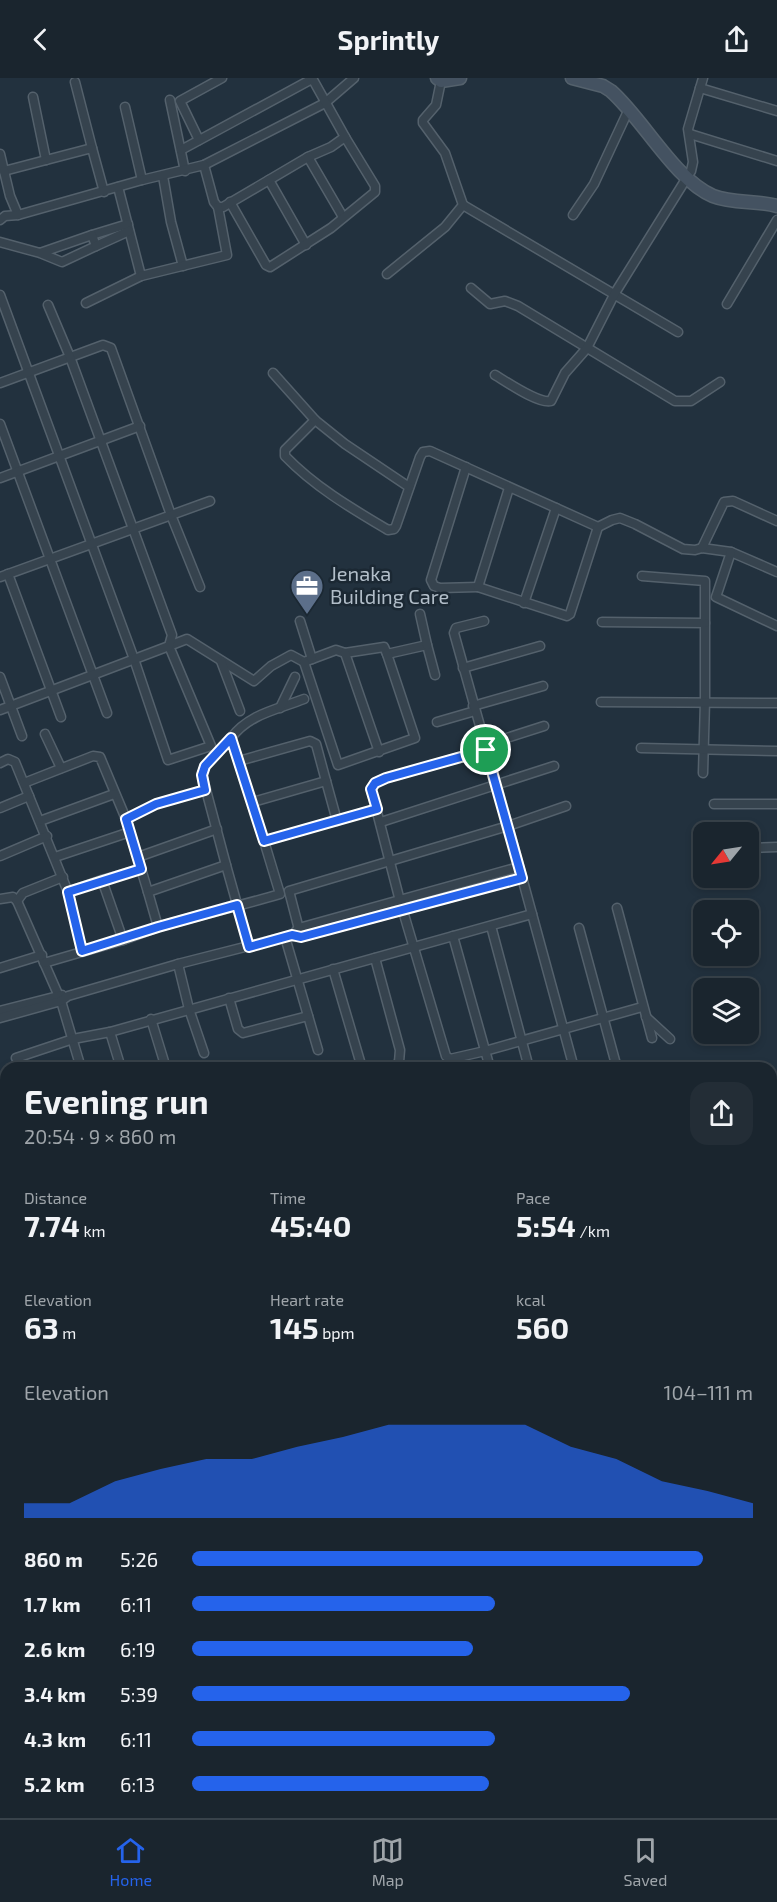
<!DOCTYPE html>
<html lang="en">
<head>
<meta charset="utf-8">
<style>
	:root { --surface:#1a252e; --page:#232d36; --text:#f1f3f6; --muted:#9fa5aa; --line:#38424a; --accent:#2563eb }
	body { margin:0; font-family:"Exo 2",sans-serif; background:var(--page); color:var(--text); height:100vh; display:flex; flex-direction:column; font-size:22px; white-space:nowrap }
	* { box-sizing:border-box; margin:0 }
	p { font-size:20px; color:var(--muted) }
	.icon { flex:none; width:33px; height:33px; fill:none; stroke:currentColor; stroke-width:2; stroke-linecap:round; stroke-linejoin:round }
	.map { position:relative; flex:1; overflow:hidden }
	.sheet { position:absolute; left:0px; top:984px; width:777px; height:756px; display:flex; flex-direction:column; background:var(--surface); border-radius:18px 18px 0 0; box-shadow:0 3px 9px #0003,0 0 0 2px var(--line) }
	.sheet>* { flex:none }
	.needle { width:39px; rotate:240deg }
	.fabs { position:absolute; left:693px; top:744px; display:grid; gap:12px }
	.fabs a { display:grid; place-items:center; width:66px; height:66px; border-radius:12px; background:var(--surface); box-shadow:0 3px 9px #0003,0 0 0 2px var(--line); font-size:30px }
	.pin { position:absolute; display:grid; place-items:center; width:51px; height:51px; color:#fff; margin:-26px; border:3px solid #fff; border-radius:50%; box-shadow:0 2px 6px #0007 }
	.round { display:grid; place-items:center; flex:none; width:63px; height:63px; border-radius:18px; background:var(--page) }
	.overview { display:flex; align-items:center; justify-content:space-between; height:102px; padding:0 24px }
	h1 { font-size:33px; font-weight:700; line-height:45px }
	.figures { display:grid; grid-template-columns:repeat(3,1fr); gap:9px; height:102px; padding:6px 24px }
	.figures div { display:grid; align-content:center }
	.figures b { font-size:30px; font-weight:700 }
	.figures small { font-size:16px; font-weight:400 }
	.figures p { font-size:16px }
	.chart { height:168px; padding:12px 24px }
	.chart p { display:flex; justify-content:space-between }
	.chart svg { width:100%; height:108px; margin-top:6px; fill:var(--accent); opacity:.7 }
	ul { padding:0 24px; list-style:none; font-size:20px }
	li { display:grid; grid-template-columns:96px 72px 1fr; align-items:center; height:45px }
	li i { height:15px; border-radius:8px; background:var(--accent) }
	header { display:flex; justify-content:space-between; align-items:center; height:78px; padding:0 24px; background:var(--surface); font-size:27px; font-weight:700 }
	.tabs { display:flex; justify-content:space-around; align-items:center; height:84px; border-top:2px solid var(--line); background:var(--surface); font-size:16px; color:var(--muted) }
	.tabs a { display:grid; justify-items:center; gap:3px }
	.tabs .selected { color:var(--accent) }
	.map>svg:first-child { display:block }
	.green { fill:#243f3f }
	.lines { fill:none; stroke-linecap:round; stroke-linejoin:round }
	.street-casing { stroke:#54616c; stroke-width:11 }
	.secondary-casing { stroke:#54616c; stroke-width:15 }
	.street { stroke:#36434e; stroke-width:8 }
	.secondary { stroke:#445261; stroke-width:12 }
	.route-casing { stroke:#fff; stroke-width:12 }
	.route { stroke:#2563eb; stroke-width:8 }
	.labels { text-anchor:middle; stroke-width:5; stroke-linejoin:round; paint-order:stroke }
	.poi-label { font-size:20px; fill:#b2bec9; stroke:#1b2833; text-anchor:start }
</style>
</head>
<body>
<header><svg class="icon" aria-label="back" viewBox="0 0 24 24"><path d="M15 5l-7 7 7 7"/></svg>Sprintly<svg class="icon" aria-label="share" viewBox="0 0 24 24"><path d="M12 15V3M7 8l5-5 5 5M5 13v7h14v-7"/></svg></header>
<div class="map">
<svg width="777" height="1740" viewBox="0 0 777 1740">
	<rect width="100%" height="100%" fill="#22313e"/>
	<path class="green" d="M0 1103H6V1176L0 1158Z"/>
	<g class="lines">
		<defs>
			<g id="street">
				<path d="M75 4 92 70"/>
				<path d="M700 10 777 33"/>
				<path d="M33 19 46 82"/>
				<path d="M170 22 185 93"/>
				<path d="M125 29 142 102"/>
				<path d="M690 56 777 83"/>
				<path d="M199 62 180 23 222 0"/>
				<path d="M181 72 312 1"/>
				<path d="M0 76 4 93 92 70 104 114"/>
				<path d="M308 79 343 139"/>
				<path d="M204 87 325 25 354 0"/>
				<path d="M4 93 10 118 18 137"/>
				<path d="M163 98 171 144 183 188"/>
				<path d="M269 102 306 167"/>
				<path d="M118 109 141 198"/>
				<path d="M230 124 266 187 270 189 331 150 375 114V108L345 59"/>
				<path d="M463 127 678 254"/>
				<path d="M573 137 594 106 629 31"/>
				<path d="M0 142 5 138 18 137 142 102 204 87 214 124 218 129H223L308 79 331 69 345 59 312 0"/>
				<path d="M92 157 128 146"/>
				<path d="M0 164 40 175 62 184 96 168 92 157 40 175"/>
				<path d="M96 168 129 153"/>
				<path d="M387 196 445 149 463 127 445 75 423 45V42L436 27 441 3"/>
				<path d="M471 210 490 226 505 223 518 228 675 323H691L720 304"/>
				<path d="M0 217 134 581 168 682 211 668 169 568 187 561 254 603 271 588 291 577 304 584 336 572 345 575 384 569 387 576 427 567 435 597"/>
				<path d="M86 225 141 198 227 177 218 129"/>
				<path d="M727 226 777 142"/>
				<path d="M273 295 315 342 285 372V378C315 409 351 430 388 452L394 451 396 448 420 379 423 374 430 373 598 449 612 442 620 440 635 446 683 471 695 472 702 470 731 474 777 494"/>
				<path d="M495 297C507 304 538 326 551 323L565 295 587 270 615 215 691 93 693 84 688 51 703 0"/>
				<path d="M0 305 103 267 111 270 171 437 200 509"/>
				<path d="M315 342 345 366 409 409"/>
				<path d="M0 346 107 635"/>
				<path d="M466 389 431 502 434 508 440 510 478 509"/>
				<path d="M0 400 140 348"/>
				<path d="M509 410 478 509 567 538 570 536 598 449"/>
				<path d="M702 470 724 424 733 423 777 443"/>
				<path d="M731 474 716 519 777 548"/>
				<path d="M8 496 61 639"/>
				<path d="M642 498 705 503V623L703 695"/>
				<path d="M0 499 210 423"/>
				<path d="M524 525 556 430"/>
				<path d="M420 536 427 567"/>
				<path d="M300 543 312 581"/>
				<path d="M602 544 705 545"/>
				<path d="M345 575 379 674"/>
				<path d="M221 583 240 633"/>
				<path d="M304 584 338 687 415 660 387 576"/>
				<path d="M463 590 540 568"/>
				<path d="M0 599 22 658"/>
				<path d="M304 621C276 632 249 636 231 660L264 763 377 731"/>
				<path d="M601 624 777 625"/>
				<path d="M473 628 543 608"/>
				<path d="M280 630 295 599"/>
				<path d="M0 632 169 568 172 557 70 279 48 227"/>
				<path d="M437 644 475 633"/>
				<path d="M45 656 61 690"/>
				<path d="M485 667 544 648"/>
				<path d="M641 670 777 673"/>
				<path d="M486 672 386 700 375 705 371 711 400 823 446 978 450 981 485 973 642 929"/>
				<path d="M239 683 310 663 316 666 326 703 253 724"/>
				<path d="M0 685 8 681 15 684 68 814 102 802 123 862 158 849"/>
				<path d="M326 703 337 743"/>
				<path d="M24 705 93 678 100 679 126 741 148 814"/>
				<path d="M714 726H777"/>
				<path d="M566 728 508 748 574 990"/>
				<path d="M0 730 29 718"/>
				<path d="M126 741 156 726 205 712"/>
				<path d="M40 743 114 716"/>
				<path d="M381 744 554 688"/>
				<path d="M748 770 777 769"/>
				<path d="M0 778 47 758"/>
				<path d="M55 779 130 754"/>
				<path d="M138 779 217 751"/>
				<path d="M226 787 202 697 205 688 231 660"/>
				<path d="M102 802 141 791"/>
				<path d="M68 814 82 873"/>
				<path d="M0 821 13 819 17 823 61 923 81 990"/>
				<path d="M17 823 23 815 63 799"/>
				<path d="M617 830 652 960"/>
				<path d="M491 848 529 990"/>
				<path d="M579 850 617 990"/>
				<path d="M296 853 299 850 519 789"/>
				<path d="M453 858 490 990"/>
				<path d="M285 859 318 972"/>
				<path d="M301 859 289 813 508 748 454 555 456 550 484 543"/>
				<path d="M249 869 226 787 148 814 158 849C199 837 240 828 280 816L264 763"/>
				<path d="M375 880 400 972 399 984 395 988 385 990"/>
				<path d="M44 885 123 862"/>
				<path d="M178 886 189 931 204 975"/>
				<path d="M0 890 42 877"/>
				<path d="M333 891 362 990"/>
				<path d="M229 920 238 951 243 955 308 938"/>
				<path d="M0 933 62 917"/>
				<path d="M646 939 670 961"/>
				<path d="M0 940 61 923 68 918 178 886 288 858 301 859 522 800"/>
				<path d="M151 941 166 990"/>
				<path d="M110 954 121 990"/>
				<path d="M16 980 73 961 110 954 532 836"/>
				<path d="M771 1203 777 1225"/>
				<path d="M771 1250 777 1245"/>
				<path d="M6 1541 1 1550 6 1570"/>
				<path d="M0 1624 2 1628 6 1627"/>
				<path d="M705 1740 710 1734"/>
			</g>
			<g id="secondary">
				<path d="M437 0 441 3 460 0"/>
				<path d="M572 0 603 8 611 13C643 41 675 102 713 118 733 126 757 122 777 128"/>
				<path d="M0 1473 6 1476"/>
				<path d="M239 1734 240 1740"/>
			</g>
		</defs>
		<use href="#street" class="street-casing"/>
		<use href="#secondary" class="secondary-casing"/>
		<use href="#street" class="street"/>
		<use href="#secondary" class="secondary"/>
	</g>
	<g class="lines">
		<defs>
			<path id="route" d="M231 660 264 763 377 731 371 711 375 705 386 700 486 672 522 800 301 859 292 857 249 869 237 827 158 849 82 873 68 814 141 791 126 741 156 726 205 712 202 697 205 688Z"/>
		</defs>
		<use href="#route" class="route-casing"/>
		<use href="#route" class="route"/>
	</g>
	<defs>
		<symbol id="office-pin" viewBox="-11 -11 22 30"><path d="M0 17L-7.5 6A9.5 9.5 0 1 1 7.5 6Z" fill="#5c6f8a" stroke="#1b2833"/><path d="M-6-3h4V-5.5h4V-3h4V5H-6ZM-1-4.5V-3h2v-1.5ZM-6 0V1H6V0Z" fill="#fff"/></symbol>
	</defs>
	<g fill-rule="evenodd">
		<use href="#office-pin" x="288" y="489" width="38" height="52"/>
	</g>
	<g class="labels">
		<g class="poi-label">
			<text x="330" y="503">Jenaka<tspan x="330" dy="23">Building Care</tspan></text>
		</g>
	</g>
</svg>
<div class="fabs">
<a><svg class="needle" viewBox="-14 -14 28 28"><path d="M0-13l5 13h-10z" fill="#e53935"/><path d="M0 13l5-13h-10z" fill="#9fa5aa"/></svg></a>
<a><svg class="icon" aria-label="locate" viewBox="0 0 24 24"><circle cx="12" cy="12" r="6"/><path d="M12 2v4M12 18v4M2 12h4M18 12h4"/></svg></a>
<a><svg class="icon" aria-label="layers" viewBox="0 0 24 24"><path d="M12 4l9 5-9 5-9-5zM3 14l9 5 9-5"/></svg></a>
</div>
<div class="pin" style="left:486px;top:672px;background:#1e9e55"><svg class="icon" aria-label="arrive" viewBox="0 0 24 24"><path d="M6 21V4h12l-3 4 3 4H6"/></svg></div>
<section class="sheet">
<div class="overview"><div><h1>Evening run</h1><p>20:54 · 9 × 860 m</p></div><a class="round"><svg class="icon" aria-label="share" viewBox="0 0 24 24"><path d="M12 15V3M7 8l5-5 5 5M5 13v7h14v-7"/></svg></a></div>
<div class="figures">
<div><p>Distance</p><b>7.74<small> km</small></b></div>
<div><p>Time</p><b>45:40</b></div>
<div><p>Pace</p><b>5:54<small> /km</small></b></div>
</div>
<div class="figures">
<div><p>Elevation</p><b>63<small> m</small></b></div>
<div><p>Heart rate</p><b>145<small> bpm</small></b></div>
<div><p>kcal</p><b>560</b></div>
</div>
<div class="chart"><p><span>Elevation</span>104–111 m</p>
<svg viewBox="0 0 160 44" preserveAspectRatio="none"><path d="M0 44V38L10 38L20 29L30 24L40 20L50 20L60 15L70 11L80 6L90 6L100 6L110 6L120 15L130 20L140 29L150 33L160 38V44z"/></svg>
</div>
<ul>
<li><b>860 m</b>5:26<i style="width:91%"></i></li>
<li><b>1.7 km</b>6:11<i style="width:54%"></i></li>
<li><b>2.6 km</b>6:19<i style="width:50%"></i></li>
<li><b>3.4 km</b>5:39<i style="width:78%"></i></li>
<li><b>4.3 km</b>6:11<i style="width:54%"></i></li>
<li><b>5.2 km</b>6:13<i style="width:53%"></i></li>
</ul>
</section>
</div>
<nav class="tabs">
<a class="selected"><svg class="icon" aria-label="home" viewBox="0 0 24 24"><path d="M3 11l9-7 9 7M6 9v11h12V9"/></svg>Home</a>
<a><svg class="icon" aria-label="map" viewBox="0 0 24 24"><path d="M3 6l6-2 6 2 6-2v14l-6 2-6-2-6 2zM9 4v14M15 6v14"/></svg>Map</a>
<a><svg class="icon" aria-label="saved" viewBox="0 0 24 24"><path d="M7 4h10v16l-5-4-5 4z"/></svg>Saved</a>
</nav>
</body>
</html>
